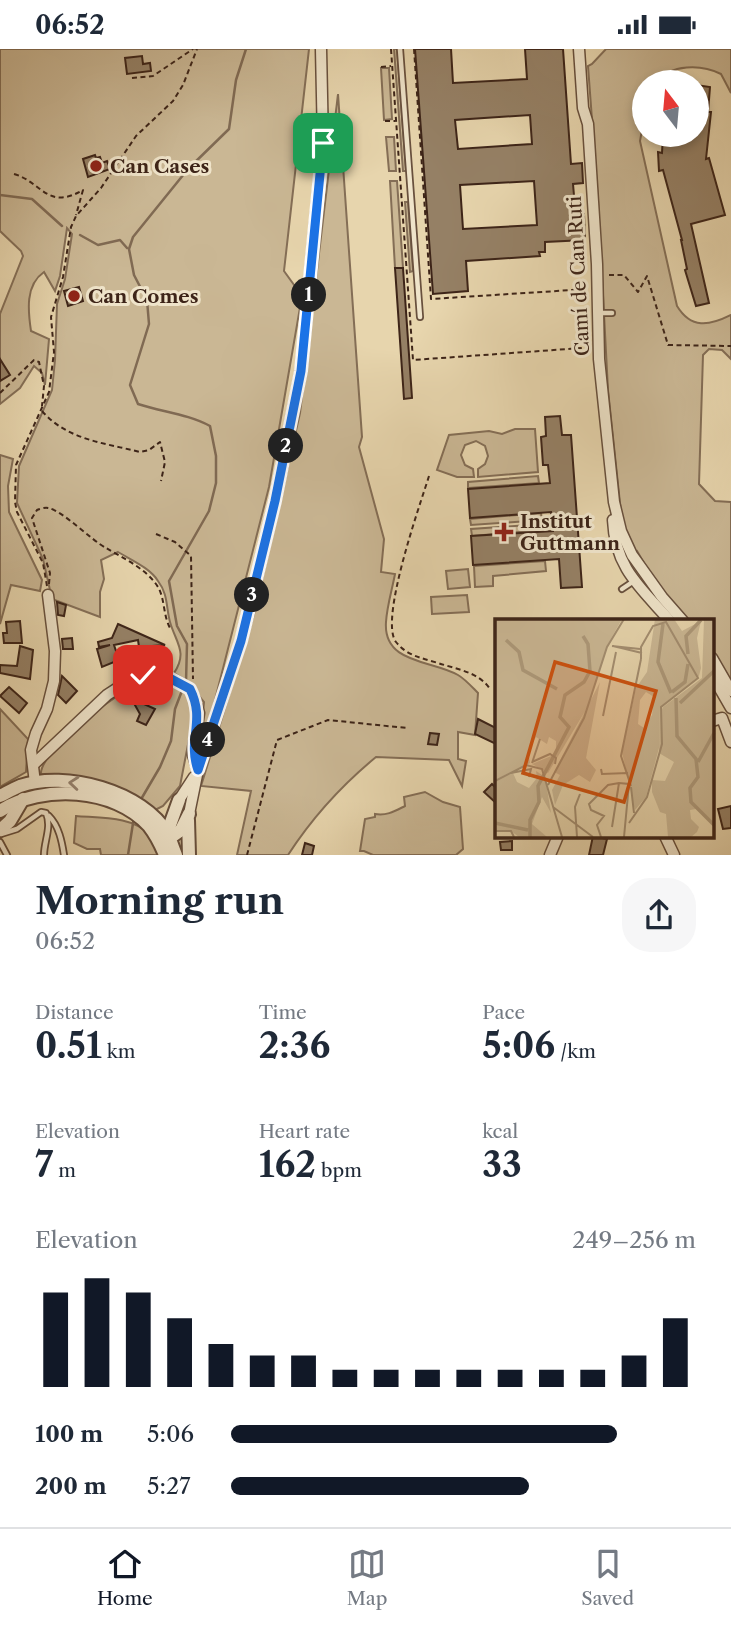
<!DOCTYPE html>
<html lang="en">
<head>
<meta charset="utf-8">
<style>
	:root { --surface:#fff; --page:#f6f6f7; --text:#1f2937; --muted:#747a83; --line:#e0e1e3; --accent:#111827 }
	body { margin:0; font-family:"Libre Caslon Text",serif; background:var(--page); color:var(--text); height:100vh; display:flex; flex-direction:column; font-size:26px; white-space:nowrap }
	* { box-sizing:border-box; margin:0 }
	p { font-size:23px; color:var(--muted) }
	.icon { flex:none; width:38px; height:38px; fill:none; stroke:currentColor; stroke-width:2; stroke-linecap:round; stroke-linejoin:round }
	.map { position:relative; height:806px; overflow:hidden }
	.panel { display:flex; flex-direction:column; background:var(--surface); flex:1 }
	.panel>* { flex:none }
	.needle { width:46px; rotate:344deg }
	.controls { position:absolute; left:632px; top:21px; display:grid; gap:14px }
	.controls a { display:grid; place-items:center; width:77px; height:77px; border-radius:50%; background:var(--surface); box-shadow:0 4px 10px #0003; font-size:35px }
	.pin { position:absolute; display:grid; place-items:center; width:60px; height:60px; color:#fff; margin:-30px; border-radius:14px; box-shadow:0 4px 10px #0006 }
	.km { position:absolute; width:35px; height:35px; margin:-18px; border-radius:50%; background:#222; color:#fff; font-size:19px; line-height:35px; text-align:center }
	.round { display:grid; place-items:center; flex:none; width:74px; height:74px; border-radius:28px; background:var(--page) }
	.head { display:flex; align-items:center; justify-content:space-between; height:119px; padding:0 35px }
	h1 { font-size:38px; font-weight:700; line-height:52px }
	.figures { display:grid; grid-template-columns:repeat(3,1fr); gap:10px; height:119px; padding:7px 35px }
	.figures div { display:grid; align-content:center }
	.figures b { font-size:35px; font-weight:700 }
	.figures small { font-size:19px; font-weight:400 }
	.figures p { font-size:19px }
	.chart { height:196px; padding:14px 35px }
	.chart p { display:flex; justify-content:space-between }
	.chart svg { width:100%; height:126px; margin-top:7px; stroke:var(--accent); stroke-width:6 }
	ul { padding:0 35px; list-style:none; font-size:23px }
	li { display:grid; grid-template-columns:112px 84px 1fr; align-items:center; height:52px }
	li i { height:18px; border-radius:9px; background:var(--accent) }
	.status { display:flex; justify-content:space-between; align-items:center; height:49px; padding:0 35px; background:var(--surface); direction:ltr }
	.status svg { height:19px; fill:currentColor }
	.tabs { display:flex; justify-content:space-around; align-items:center; height:98px; border-top:2px solid var(--line); background:var(--surface); font-size:19px; color:var(--muted) }
	.tabs a { display:grid; justify-items:center; gap:4px }
	.tabs .active { color:var(--accent) }
	.map>svg:first-child { display:block }
	.green { fill:#cab794; stroke:#846e56; stroke-width:2 }
	.lines { fill:none; stroke-linecap:round; stroke-linejoin:round }
	.stream { stroke:#806a53; stroke-width:2.5 }
	.building { fill:#958065; stroke:#3d2418; stroke-width:2; fill-rule:evenodd }
	.service-casing { stroke:#68503d; stroke-width:8 }
	.minor-casing { stroke:#68503d; stroke-width:13 }
	.tertiary-casing { stroke:#68503d; stroke-width:16 }
	.path { stroke:#3d2418; stroke-width:2; stroke-dasharray:5 3.5; stroke-linecap:butt }
	.service { stroke:#efe4ca; stroke-width:4.5 }
	.minor { stroke:#efe4ca; stroke-width:10 }
	.tertiary { stroke:#efe4ca; stroke-width:12 }
	.oneway { stroke:#968471 }
	.route-casing { stroke:#fff; stroke-width:14 }
	.route { stroke:#1a73e8; stroke-width:9 }
	.poi-dot { fill:#8f2418; stroke:#efe4ca; stroke-width:2.5 }
	.labels { text-anchor:middle; stroke-width:6; stroke-linejoin:round; paint-order:stroke }
	.poi-label { font-size:19px; font-weight:bold; fill:#3d2418; stroke:#efe4ca; text-anchor:start }
	.street-label { font-size:19px; fill:#3d2418; stroke:#efe4ca }
	.inset-river { fill:none; stroke:#ad997a; stroke-width:3.5 }
	.inset-road { fill:none; stroke:#a38e71; stroke-width:2 }
	.view { fill:#ce510e; fill-opacity:0.15; stroke:#ce510e; stroke-width:3.5 }
	.inset-edge { fill:none; stroke:#3d2418; stroke-width:3.5 }
</style>
</head>
<body>
<div class="status"><b>06:52</b><svg viewBox="0 0 49 12"><path d="M0 12V9h3v3zM5 12V6h3v6zM10 12V3h3v9zM15 12V0h3v12zM26 1h20v11H26zM47 4h2v5h-2z"/></svg></div>
<div class="map">
<svg width="731" height="806" viewBox="0 0 731 806">
	<rect width="100%" height="100%" fill="#e7d5ad"/>
	<filter id="stains"><feTurbulence type="fractalNoise" baseFrequency=".00286" numOctaves="4"/><feColorMatrix values="0 0 0 0 .2 0 0 0 0 .09 0 0 0 0 .02 0 0 0 .5 -.17"/></filter>
	<radialGradient id="worn" r=".72"><stop offset=".6" stop-color="#630" stop-opacity="0"/><stop offset="1" stop-color="#630" stop-opacity=".3"/></radialGradient>
	<g class="green">
		<path d="M0 0H309L284 222 302 247 269 438 214 655 200 698 204 653 187 632 174 624C188 603 176 594 170 573 166 558 168 545 158 532 150 519 131 511 118 503L101 511 104 530 100 543V568L52 550 43 510 17 454 19 417 52 341 55 311 57 255 65 230 72 185 67 179 60 227 55 242 44 223C25 236 28 262 31 282L49 290 45 336 42 324 34 317 20 339 0 355V265L23 207 21 202 0 182Z"/>
		<path d="M394 0H397L406 122H403Z"/>
		<path d="M606 0H731V44L721 25C701 15 671 15 656 33H644V70L640 92 677 257C691 280 709 277 731 266V310L722 301 709 300 703 306 699 435 715 452 731 453V637L712 604V572L685 571 662 545 637 502 634 503 622 473 608 341 598 151 588 17 592 15Z"/>
		<path d="M381 19H389L392 70 384 71Z"/>
		<path d="M338 45 362 388 359 398 384 490 381 523 395 525C392 541 387 557 386 573 383 615 432 611 458 626 465 630 472 638 478 644L475 686 458 683V710L466 712 462 737 449 711 376 708C342 736 312 769 288 806H237L251 742 201 737 254 565 300 364Z"/>
		<path d="M386 88H394L396 122H389Z"/>
		<path d="M390 132H397L403 219H395Z"/>
		<path d="M405 153H408L413 222 410 223Z"/>
		<path d="M515 380H535L538 423 478 428V420L485 415 488 407 485 397 476 392 465 396 461 406 465 416 473 420 474 428H457L437 421 449 386 489 382 502 385Z"/>
		<path d="M0 406 13 410 8 437 9 463 42 531 40 542 11 536 0 575Z"/>
		<path d="M538 427 539 434 468 439V433Z"/>
		<path d="M541 464 542 471 471 476 470 470Z"/>
		<path d="M542 475V481L472 487 471 480Z"/>
		<path d="M545 512 546 522 493 527V537L475 538 474 517Z"/>
		<path d="M468 520 470 538 448 540 446 522Z"/>
		<path d="M467 546 469 563 432 565 431 548Z"/>
		<path d="M150 628 175 634 190 643 195 659 180 737 163 757 155 761 117 738 41 725C39 702 127 635 150 628Z"/>
		<path d="M0 660 28 690 26 723 0 738Z"/>
		<path d="M425 743 443 753 460 758 463 800 456 806H373L364 802H360L365 770 375 768V765C387 767 395 762 405 757L404 748Z"/>
		<path d="M76 767C97 769 135 767 149 786 153 792 156 800 159 806H101L100 800H87L74 794Z"/>
	</g>
	<g class="lines">
		<g class="stream">
			<path d="M0 146 32 150 62 177"/>
			<path d="M80 186 98 196 120 191 127 199"/>
			<path d="M186 633 187 595 177 577 169 532 209 462 216 434V407L210 377C188 365 162 363 138 355L130 336 149 275 147 251 134 226 129 200 133 188 188 120 229 80 236 31 246 0"/>
			<path d="M140 752 160 718 171 692 175 660 183 639"/>
			<path d="M128 806 134 768"/>
		</g>
	</g>
	<g class="building">
		<path d="M415 0H451L453 34 527 30 525 0H563L571 115 582 114 583 134 573 135 575 158 584 165 585 191 545 193V203H539L540 207 466 212 468 242 433 245ZM530 66 532 95 458 100 455 71ZM534 132 537 176 463 180 460 136Z"/>
		<path d="M142 7 143 15 150 14 151 22 127 25 125 9Z"/>
		<path d="M696 36 710 38 708 63H711L706 110 709 109 725 166 691 175 709 254 696 257 685 221 687 220 681 191H682L663 121 659 122 658 103 662 104 663 86H696Z"/>
		<path d="M95 106 96 109 100 108 102 114 107 112 110 120 88 128 83 110Z"/>
		<path d="M395 219H403L412 349 404 350Z"/>
		<path d="M79 238 83 252 68 257 64 242Z"/>
		<path d="M0 310 10 326 0 332Z"/>
		<path d="M560 367 562 386H571L582 538 561 539 559 510 473 516 471 487 553 482 551 463 470 469 468 440 550 434 548 416H543L541 388 546 387 545 368Z"/>
		<path d="M57 553 66 556 64 567 58 566Z"/>
		<path d="M20 572 22 594H4L3 584H7L6 573Z"/>
		<path d="M118 575 127 579 165 596 139 598 138 591 114 596 119 611 102 618 97 600 110 596 99 598 98 593 112 589Z"/>
		<path d="M72 589 73 600H63L62 590Z"/>
		<path d="M20 597 33 601 30 630 0 624V616L17 617Z"/>
		<path d="M62 627 77 642 66 654 58 646Z"/>
		<path d="M9 638 27 654 19 664 0 647Z"/>
		<path d="M131 649 155 660 146 676 137 672 140 665Z"/>
		<path d="M478 670 496 679V695L475 685Z"/>
		<path d="M430 684 439 685 437 696 428 695Z"/>
		<path d="M492 735 496 739V754L484 743Z"/>
		<path d="M731 757V779L723 780 718 760Z"/>
		<path d="M593 787 607 790 603 806H589Z"/>
		<path d="M512 792V801H501L500 793Z"/>
		<path d="M305 794 314 797 312 806H302Z"/>
	</g>
	<g class="lines">
		<defs>
			<g id="service">
				<path d="M400 0 420 268"/>
				<path d="M599 264H612"/>
				<path d="M622 540 634 532"/>
				<path d="M49 767C59 777 62 793 64 806"/>
				<path d="M1 785 17 780 41 763 46 764C52 778 44 792 44 806"/>
				<path d="M0 793 7 806"/>
			</g>
			<g id="minor">
				<path d="M579 0 583 59 588 75 597 215 599 310 614 453 621 482 632 506 662 548 683 572"/>
				<path d="M613 471C615 519 640 538 670 572"/>
				<path d="M712 609 731 642"/>
				<path d="M712 626 731 659"/>
				<path d="M712 672 722 669 731 693"/>
				<path d="M34 715 107 646 127 633 143 626 160 624 190 640 194 649 199 664 193 706 198 721"/>
				<path d="M35 734 31 701 36 684 47 660 54 632 55 602 48 546"/>
				<path d="M179 751 194 728"/>
				<path d="M189 765 198 721 241 592 275 452 301 322 323 94 321 0"/>
				<path d="M665 787 674 806"/>
				<path d="M550 806 558 787"/>
			</g>
			<g id="tertiary">
				<path d="M0 747C6 744 13 740 20 737 65 721 143 742 168 785 171 792 173 799 176 806"/>
				<path d="M0 762C42 735 114 738 149 777 156 786 161 796 165 806"/>
				<path d="M188 771 189 806"/>
				<path d="M0 781 10 772 23 750"/>
				<path d="M163 782 174 786 181 781 189 765"/>
				<path d="M166 787 179 751"/>
			</g>
		</defs>
		<use href="#service" class="service-casing"/>
		<use href="#minor" class="minor-casing"/>
		<use href="#tertiary" class="tertiary-casing"/>
		<g class="path">
			<path d="M391 0 413 311 582 299"/>
			<path d="M414 0 431 250 588 240"/>
			<path d="M381 18 391 17"/>
			<path d="M132 29 153 27 193 0"/>
			<path d="M385 72H395"/>
			<path d="M14 125C42 133 47 162 83 141L76 166"/>
			<path d="M609 226H624L638 243 647 227 668 296 731 297"/>
			<path d="M0 344 34 311 39 313 44 337 42 357"/>
			<path d="M42 362C67 391 105 394 140 403L149 401 160 393 165 413 161 432"/>
			<path d="M429 427C420 456 379 571 396 593 407 607 422 609 438 614 456 620 479 623 490 640"/>
			<path d="M156 485 175 493 191 507 193 630"/>
			<path d="M49 535 50 524 32 469 37 461C39 460 46 458 48 459 62 461 91 491 106 499 123 509 147 520 158 538 165 550 163 566 170 579"/>
			<path d="M47 537 43 514 17 463 15 453 16 416 49 343 54 303 51 268 63 228 71 178 76 167 101 139 136 87 173 52 183 36 197 0"/>
			<path d="M247 806 277 691 328 671 407 679"/>
		</g>
		<use href="#service" class="service"/>
		<use href="#minor" class="minor"/>
		<use href="#tertiary" class="tertiary"/>
	</g>
	<defs><path id="oneway-chevron" d="M-2-3.5L2.5 0L-2 3.5" fill="none" stroke-width="1.6" stroke-linecap="round" stroke-linejoin="round" transform="scale(1.75)"/></defs>
	<use class="oneway" href="#oneway-chevron" transform="translate(74 734) rotate(-175)"/>
	<g class="lines">
		<defs>
			<path id="route" d="M143 626 160 624 190 640C206 672 187 690 198 721L241 592 275 452 301 322 323 94"/>
		</defs>
		<use href="#route" class="route-casing"/>
		<use href="#route" class="route"/>
	</g>
	<g class="poi-dot">
		<circle cx="96" cy="117" r="7"/>
		<circle cx="74" cy="247" r="7"/>
		<path d="M500.5 472.5h7v7h7v7h-7v7h-7v-7h-7v-7h7z"/>
	</g>
	<g class="labels">
		<g class="poi-label">
			<text x="110" y="124">Can Cases</text>
			<text x="88" y="254">Can Comes</text>
			<text x="520" y="479">Institut<tspan x="520" dy="22">Guttmann</tspan></text>
		</g>
		<g class="street-label">
			<text transform="translate(578 227) rotate(-93)" y="7">Camí de Can Ruti</text>
		</g>
	</g>
	<g transform="translate(495 570)">
		<rect width="219" height="219" fill="#e7d5ad"/>
		<path d="M0 0H127L113 25 92 89 53 154 37 145 61 135V122L54 118 52 125 41 118 33 131 35 144 0 161ZM160 0H179L187 12 206 2 202 19 206 49 204 57 165 88 164 129 151 178 140 191 127 133 141 69 152 53ZM151 73 159 78 157 96 149 109 143 105 145 81ZM209 0H219V205L201 190 195 191 196 200 204 208 202 213 196 218H173L171 195 165 193 157 173V161L170 162 179 143 164 134 165 95 168 88 207 59ZM105 63 91 139 101 151 95 163 84 156 68 166 60 186 57 171 65 156 59 153ZM41 152 50 158 56 194 47 178 37 205 52 218H24L16 212 0 211V163L18 154 22 163 34 169 42 159Z" fill="#cab794" fill-rule="evenodd"/>
		<path class="inset-river" d="M168 5 163 43 176 74M11 21 24 33 28 51 62 70M193 35 191 17 206 1M177 73 190 63 193 45M181 79 182 117 201 140 203 158 195 169 196 183 219 206M185 84 219 52M203 143 219 114M0 204 33 211M35 218V201L44 183 43 167 74 108 65 98 70 76 89 63 95 52 93 25 88 17"/>
		<path class="inset-road" d="M117 27 145 30M118 27 147 34M108 97 121 33M37 143 55 135 61 139 60 145M37 144 45 120M106 150 107 155 133 154M16 154 36 150 34 158M0 162 31 146 47 150 67 218M53 166 89 99 112 28 129 0M136 167 126 137 146 40M136 168 139 194M58 188 98 218M134 204 152 178 167 125 166 88 203 59 171 3 158 7 146 28V40M117 208 124 164M0 212H16L19 218M82 218 80 188 85 175M106 218 102 206 109 197 96 191 94 185 113 166 124 164 134 165 129 218"/>
		<path class="view" d="M60 43 161 72 129 183 28 154Z"/>
		<rect width="219" height="219" class="inset-edge"/>
	</g>
	<rect width="100%" height="100%" filter="url(#stains)"/>
	<rect width="100%" height="100%" fill="url(#worn)"/>
</svg>
<div class="controls">
<a><svg class="needle" viewBox="-14 -14 28 28"><path d="M0-13l5 13h-10z" fill="#e53935"/><path d="M0 13l5-13h-10z" fill="#747a83"/></svg></a>
</div>
<div class="pin" style="left:323px;top:94px;background:#1e9e55"><svg class="icon" aria-label="arrive" viewBox="0 0 24 24"><path d="M6 21V4h12l-3 4 3 4H6"/></svg></div>
<div class="pin" style="left:143px;top:626px;background:#d93025"><svg class="icon" aria-label="check" viewBox="0 0 24 24"><path d="M5 12l5 5 9-10"/></svg></div>
<b class="km" style="left:309px;top:246px">1</b>
<b class="km" style="left:286px;top:397px">2</b>
<b class="km" style="left:252px;top:546px">3</b>
<b class="km" style="left:208px;top:691px">4</b>
</div>
<section class="panel">
<div class="head"><div><h1>Morning run</h1><p>06:52</p></div><a class="round"><svg class="icon" aria-label="share" viewBox="0 0 24 24"><path d="M12 15V3M7 8l5-5 5 5M5 13v7h14v-7"/></svg></a></div>
<div class="figures">
<div><p>Distance</p><b>0.51<small> km</small></b></div>
<div><p>Time</p><b>2:36</b></div>
<div><p>Pace</p><b>5:06<small> /km</small></b></div>
</div>
<div class="figures">
<div><p>Elevation</p><b>7<small> m</small></b></div>
<div><p>Heart rate</p><b>162<small> bpm</small></b></div>
<div><p>kcal</p><b>33</b></div>
</div>
<div class="chart"><p><span>Elevation</span>249–256 m</p>
<svg viewBox="0 0 160 44" preserveAspectRatio="none"><path d="M5 44V11M15 44V6M25 44V11M35 44V20M45 44V29M55 44V33M65 44V33M75 44V38M85 44V38M95 44V38M105 44V38M115 44V38M125 44V38M135 44V38M145 44V33M155 44V20"/></svg>
</div>
<ul>
<li><b>100 m</b>5:06<i style="width:83%"></i></li>
<li><b>200 m</b>5:27<i style="width:64%"></i></li>
</ul>
</section>
<nav class="tabs">
<a class="active"><svg class="icon" aria-label="home" viewBox="0 0 24 24"><path d="M3 11l9-7 9 7M6 9v11h12V9"/></svg>Home</a>
<a><svg class="icon" aria-label="map" viewBox="0 0 24 24"><path d="M3 6l6-2 6 2 6-2v14l-6 2-6-2-6 2zM9 4v14M15 6v14"/></svg>Map</a>
<a><svg class="icon" aria-label="saved" viewBox="0 0 24 24"><path d="M7 4h10v16l-5-4-5 4z"/></svg>Saved</a>
</nav>
</body>
</html>
